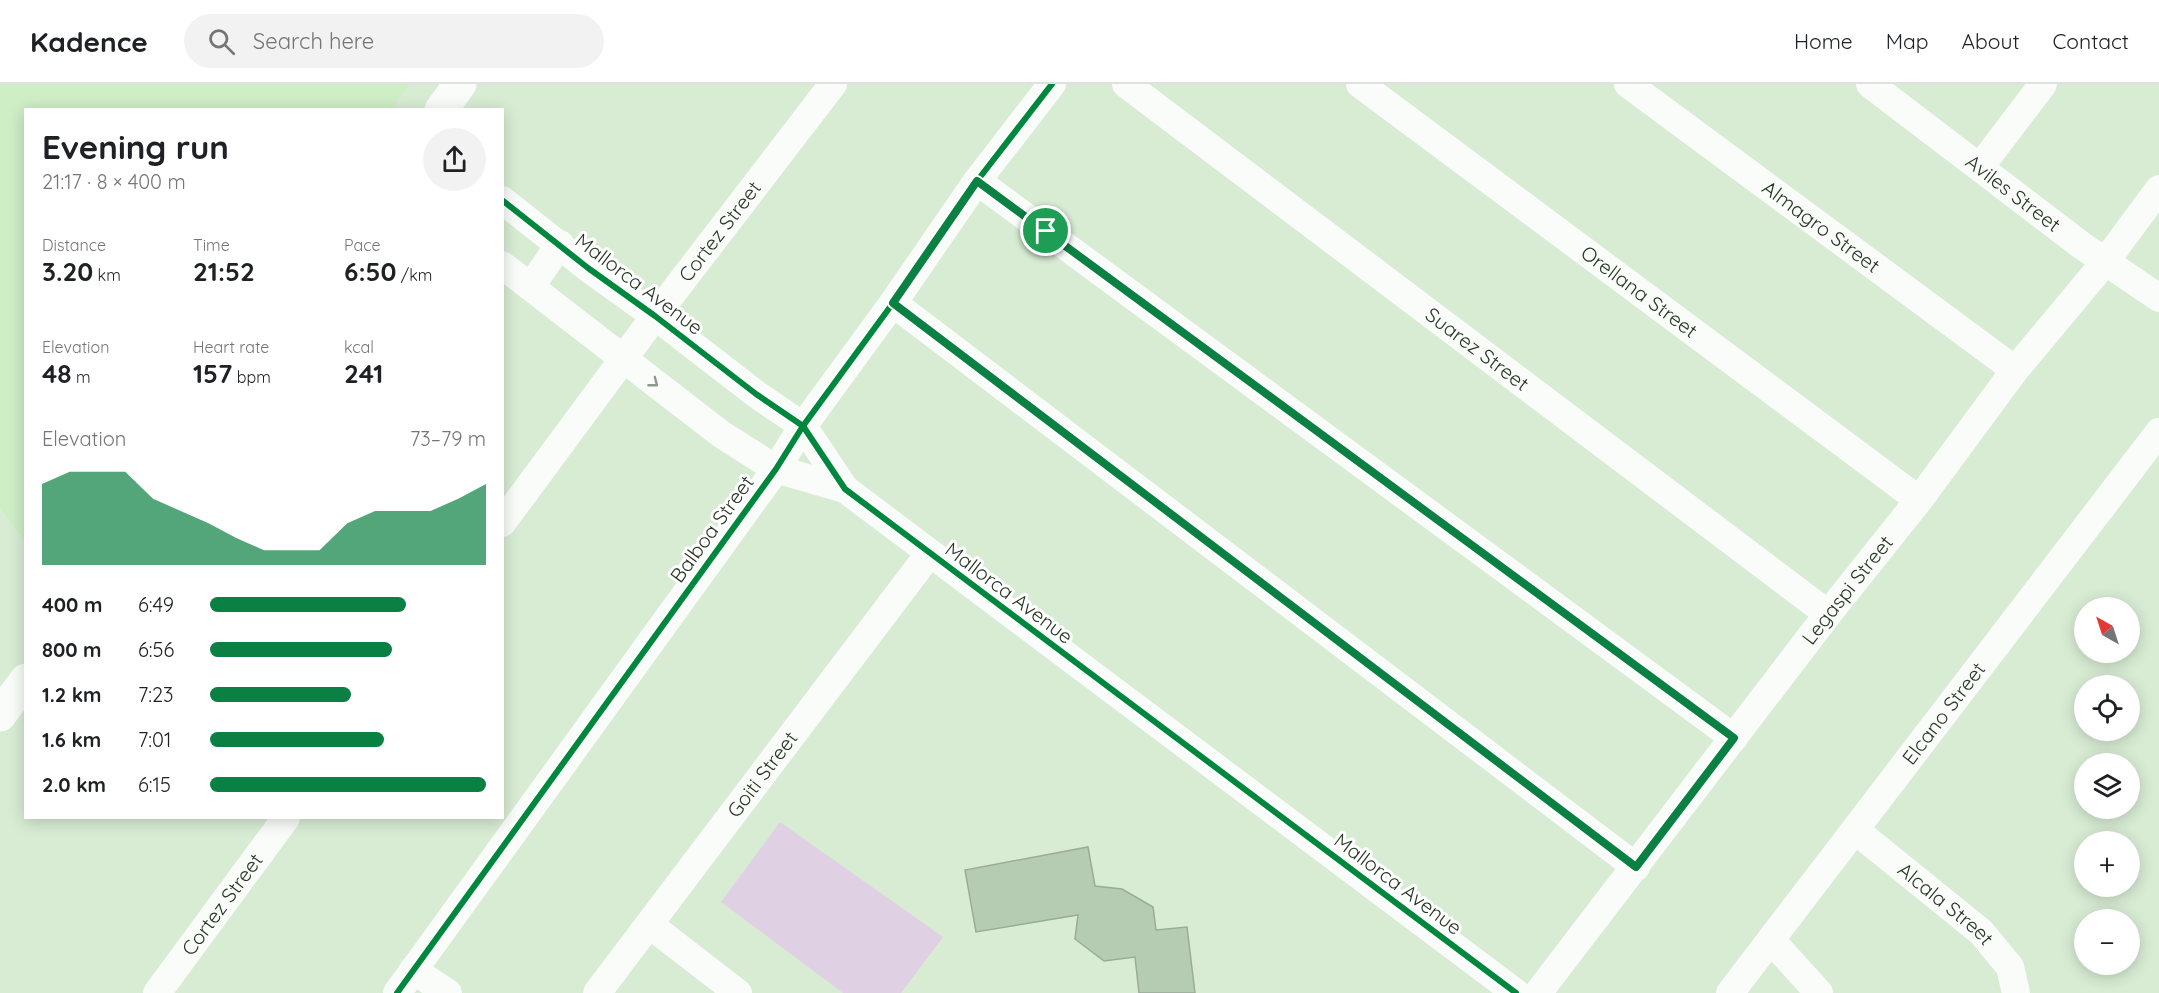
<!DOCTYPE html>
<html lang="en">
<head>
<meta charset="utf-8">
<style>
	:root { --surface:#fff; --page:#f2f2f2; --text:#202124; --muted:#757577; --line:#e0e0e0; --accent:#0b8043 }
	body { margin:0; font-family:Quicksand,sans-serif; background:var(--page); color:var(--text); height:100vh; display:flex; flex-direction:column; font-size:22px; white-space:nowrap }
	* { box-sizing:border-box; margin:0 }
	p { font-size:20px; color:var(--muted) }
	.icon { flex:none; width:33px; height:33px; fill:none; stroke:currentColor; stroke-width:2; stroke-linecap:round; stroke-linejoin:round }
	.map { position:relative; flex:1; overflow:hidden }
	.panel { position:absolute; left:24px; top:24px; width:480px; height:711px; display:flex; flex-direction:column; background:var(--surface); border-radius:0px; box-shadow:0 3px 15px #0003 }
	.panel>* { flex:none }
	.needle { width:39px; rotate:321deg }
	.tools { position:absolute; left:2074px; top:513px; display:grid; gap:12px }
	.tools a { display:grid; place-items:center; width:66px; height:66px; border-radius:50%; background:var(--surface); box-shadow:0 3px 15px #0003; font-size:30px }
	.pin { position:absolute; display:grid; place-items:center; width:51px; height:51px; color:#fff; margin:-26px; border:3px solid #fff; border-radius:50%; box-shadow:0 2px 6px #0007 }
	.round { display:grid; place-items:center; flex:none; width:63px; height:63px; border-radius:32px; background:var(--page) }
	.overview { display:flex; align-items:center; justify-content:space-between; height:102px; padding:0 18px }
	h1 { font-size:33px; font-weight:700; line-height:45px }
	.metrics { display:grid; grid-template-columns:repeat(3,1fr); gap:9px; height:102px; padding:6px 18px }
	.metrics div { display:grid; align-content:center }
	.metrics b { font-size:26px; font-weight:700 }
	.metrics small { font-size:16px; font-weight:400 }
	.metrics p { font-size:16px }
	.chart { height:168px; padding:12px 18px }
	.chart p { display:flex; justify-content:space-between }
	.chart svg { width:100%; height:108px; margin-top:6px; fill:var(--accent); opacity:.7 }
	ul { padding:0 18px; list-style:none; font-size:20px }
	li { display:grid; grid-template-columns:96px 72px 1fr; align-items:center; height:45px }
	li i { height:15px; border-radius:8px; background:var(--accent) }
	header { display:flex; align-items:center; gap:36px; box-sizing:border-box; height:84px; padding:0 30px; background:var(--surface); border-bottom:2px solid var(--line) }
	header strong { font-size:28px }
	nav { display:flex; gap:33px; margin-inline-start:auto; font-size:21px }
	.search { width:420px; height:54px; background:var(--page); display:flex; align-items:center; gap:15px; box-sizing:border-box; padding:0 21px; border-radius:33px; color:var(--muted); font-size:22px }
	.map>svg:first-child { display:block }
	.built { fill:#ceeec6 }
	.green { fill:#e0d0e4 }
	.building { fill:#b6ccb2; stroke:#9bab98; stroke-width:1.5 }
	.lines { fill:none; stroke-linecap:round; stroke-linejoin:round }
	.street { stroke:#f9fcf9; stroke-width:28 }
	.secondary { stroke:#f9fcf9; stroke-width:33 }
	.cycleway-casing { stroke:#fff; stroke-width:10 }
	.cycleway { stroke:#00873e; stroke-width:6 }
	.oneway { stroke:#90988e }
	.route-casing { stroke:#fff; stroke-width:12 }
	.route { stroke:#0b8043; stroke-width:8 }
	.labels { text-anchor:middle; stroke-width:6; stroke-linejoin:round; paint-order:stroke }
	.street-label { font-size:20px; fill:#273524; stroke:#fff }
</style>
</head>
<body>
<header>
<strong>Kadence</strong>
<div class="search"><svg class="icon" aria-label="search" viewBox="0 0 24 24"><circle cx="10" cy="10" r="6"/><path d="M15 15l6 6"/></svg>Search here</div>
<nav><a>Home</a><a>Map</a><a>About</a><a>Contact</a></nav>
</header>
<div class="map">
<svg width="2159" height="909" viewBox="0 0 2159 909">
	<rect width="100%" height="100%" fill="#d8ecd4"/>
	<path class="built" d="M0 0H410L392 25 26 26 25 457 0 424Z"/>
	<path class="green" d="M780 738 943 853 901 909H843L721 818Z"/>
	<path class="building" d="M1088 763 1095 802 1122 805 1153 823 1156 846 1187 843 1195 909H1139L1135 873 1104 877 1075 855 1078 831 976 848 965 786Z"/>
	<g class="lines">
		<g class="street">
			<path id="s1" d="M1126 0 1828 530"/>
			<path id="s2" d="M1360 0 1919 416"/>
			<path id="s3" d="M1628 0 2015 286"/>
			<path id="s4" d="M1870 0 2081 161 2159 214"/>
			<path d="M1980 83 2043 0"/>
			<path d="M977 97 1734 654"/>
			<path d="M502 116 588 184 655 232 756 310 803 342 845 405 1516 909"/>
			<path d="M502 181 721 350 776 385 845 405"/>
			<path d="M531 202 560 160"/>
			<path d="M893 219 1636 783"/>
			<path id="s5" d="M502 439 655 232 833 0"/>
			<path id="s6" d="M1855 746 1981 848 2010 883 2016 909"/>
			<path d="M650 841 738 909"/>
			<path d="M1771 856 1819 909"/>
			<path d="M413 886 448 909"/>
			<path id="s7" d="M157 909 286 734"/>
			<path d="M397 909 776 385 803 342 893 219 977 97 1052 0"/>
			<path id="s8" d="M597 909 929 470"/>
			<path id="s9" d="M1538 909 1828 530 1919 416 2015 286 2105 178 2159 105"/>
			<path id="s10" d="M1730 909 2159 348"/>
		</g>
		<g class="secondary">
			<path d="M441 26 460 0"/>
			<path d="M0 631 26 596"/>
		</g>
		<defs>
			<g id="cycleway">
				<path d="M502 116 588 184 655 232 756 310 803 342 845 405 1516 909"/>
				<path d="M397 909 776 385 803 342 893 219 977 97 1052 0"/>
			</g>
		</defs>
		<use href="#cycleway" class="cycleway-casing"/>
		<use href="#cycleway" class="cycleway"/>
	</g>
	<defs><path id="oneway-chevron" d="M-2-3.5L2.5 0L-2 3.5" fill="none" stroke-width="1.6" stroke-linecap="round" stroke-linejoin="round" transform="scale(1.5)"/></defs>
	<use class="oneway" href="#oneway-chevron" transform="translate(654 299) rotate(38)"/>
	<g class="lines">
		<defs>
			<path id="route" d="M977 97 1734 654 1636 783 893 219Z"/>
		</defs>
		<use href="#route" class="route-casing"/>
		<use href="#route" class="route"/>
	</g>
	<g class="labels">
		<g class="street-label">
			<text dy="7" stroke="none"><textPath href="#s4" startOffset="180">Aviles Street</textPath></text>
			<text dy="7" stroke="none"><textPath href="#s3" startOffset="240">Almagro Street</textPath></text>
			<text dy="7" stroke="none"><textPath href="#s5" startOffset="364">Cortez Street</textPath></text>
			<text transform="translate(639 200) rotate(37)" y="7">Mallorca Avenue</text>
			<text dy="7" stroke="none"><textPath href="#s2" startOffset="348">Orellana Street</textPath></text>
			<text dy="7" stroke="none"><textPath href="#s1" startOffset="440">Suarez Street</textPath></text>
			<text transform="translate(712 445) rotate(-54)" y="7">Balboa Street</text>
			<text dy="7" stroke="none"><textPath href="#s9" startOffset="508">Legaspi Street</textPath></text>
			<text transform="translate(1009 509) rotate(37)" y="7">Mallorca Avenue</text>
			<text dy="7" stroke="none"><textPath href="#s10" startOffset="352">Elcano Street</textPath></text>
			<text dy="7" stroke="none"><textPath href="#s8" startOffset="274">Goiti Street</textPath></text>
			<text transform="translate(1398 800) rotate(37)" y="7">Mallorca Avenue</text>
			<text dy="7" stroke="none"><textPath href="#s7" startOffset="110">Cortez Street</textPath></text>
			<text dy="7" stroke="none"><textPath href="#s6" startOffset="117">Alcala Street</textPath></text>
		</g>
	</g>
</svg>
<div class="tools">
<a><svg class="needle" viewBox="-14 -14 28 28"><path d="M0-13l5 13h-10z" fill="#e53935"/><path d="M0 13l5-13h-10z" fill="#757577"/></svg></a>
<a><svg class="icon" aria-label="locate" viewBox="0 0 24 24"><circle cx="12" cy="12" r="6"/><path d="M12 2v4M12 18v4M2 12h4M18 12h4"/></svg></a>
<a><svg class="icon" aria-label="layers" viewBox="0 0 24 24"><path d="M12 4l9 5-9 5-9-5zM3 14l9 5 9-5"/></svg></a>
<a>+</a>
<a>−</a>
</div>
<div class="pin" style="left:1046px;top:147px;background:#1e9e55"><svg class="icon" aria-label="arrive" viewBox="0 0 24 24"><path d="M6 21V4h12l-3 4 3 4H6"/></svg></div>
<section class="panel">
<div class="overview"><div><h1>Evening run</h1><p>21:17 · 8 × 400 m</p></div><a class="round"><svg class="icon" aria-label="share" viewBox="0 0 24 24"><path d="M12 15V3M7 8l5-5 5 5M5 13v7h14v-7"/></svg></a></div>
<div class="metrics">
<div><p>Distance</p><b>3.20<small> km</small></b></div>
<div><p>Time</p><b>21:52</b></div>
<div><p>Pace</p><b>6:50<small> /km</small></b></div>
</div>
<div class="metrics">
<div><p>Elevation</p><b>48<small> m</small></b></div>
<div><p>Heart rate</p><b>157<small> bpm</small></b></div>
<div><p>kcal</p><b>241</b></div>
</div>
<div class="chart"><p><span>Elevation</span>73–79 m</p>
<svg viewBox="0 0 160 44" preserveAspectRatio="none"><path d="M0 44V11L10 6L20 6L30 6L40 17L50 22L60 27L70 33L80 38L90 38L100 38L110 27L120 22L130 22L140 22L150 17L160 11V44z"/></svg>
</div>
<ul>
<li><b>400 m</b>6:49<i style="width:71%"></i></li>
<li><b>800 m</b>6:56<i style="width:66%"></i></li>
<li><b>1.2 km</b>7:23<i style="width:51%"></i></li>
<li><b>1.6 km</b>7:01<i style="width:63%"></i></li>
<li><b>2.0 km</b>6:15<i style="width:100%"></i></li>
</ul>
</section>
</div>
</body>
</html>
